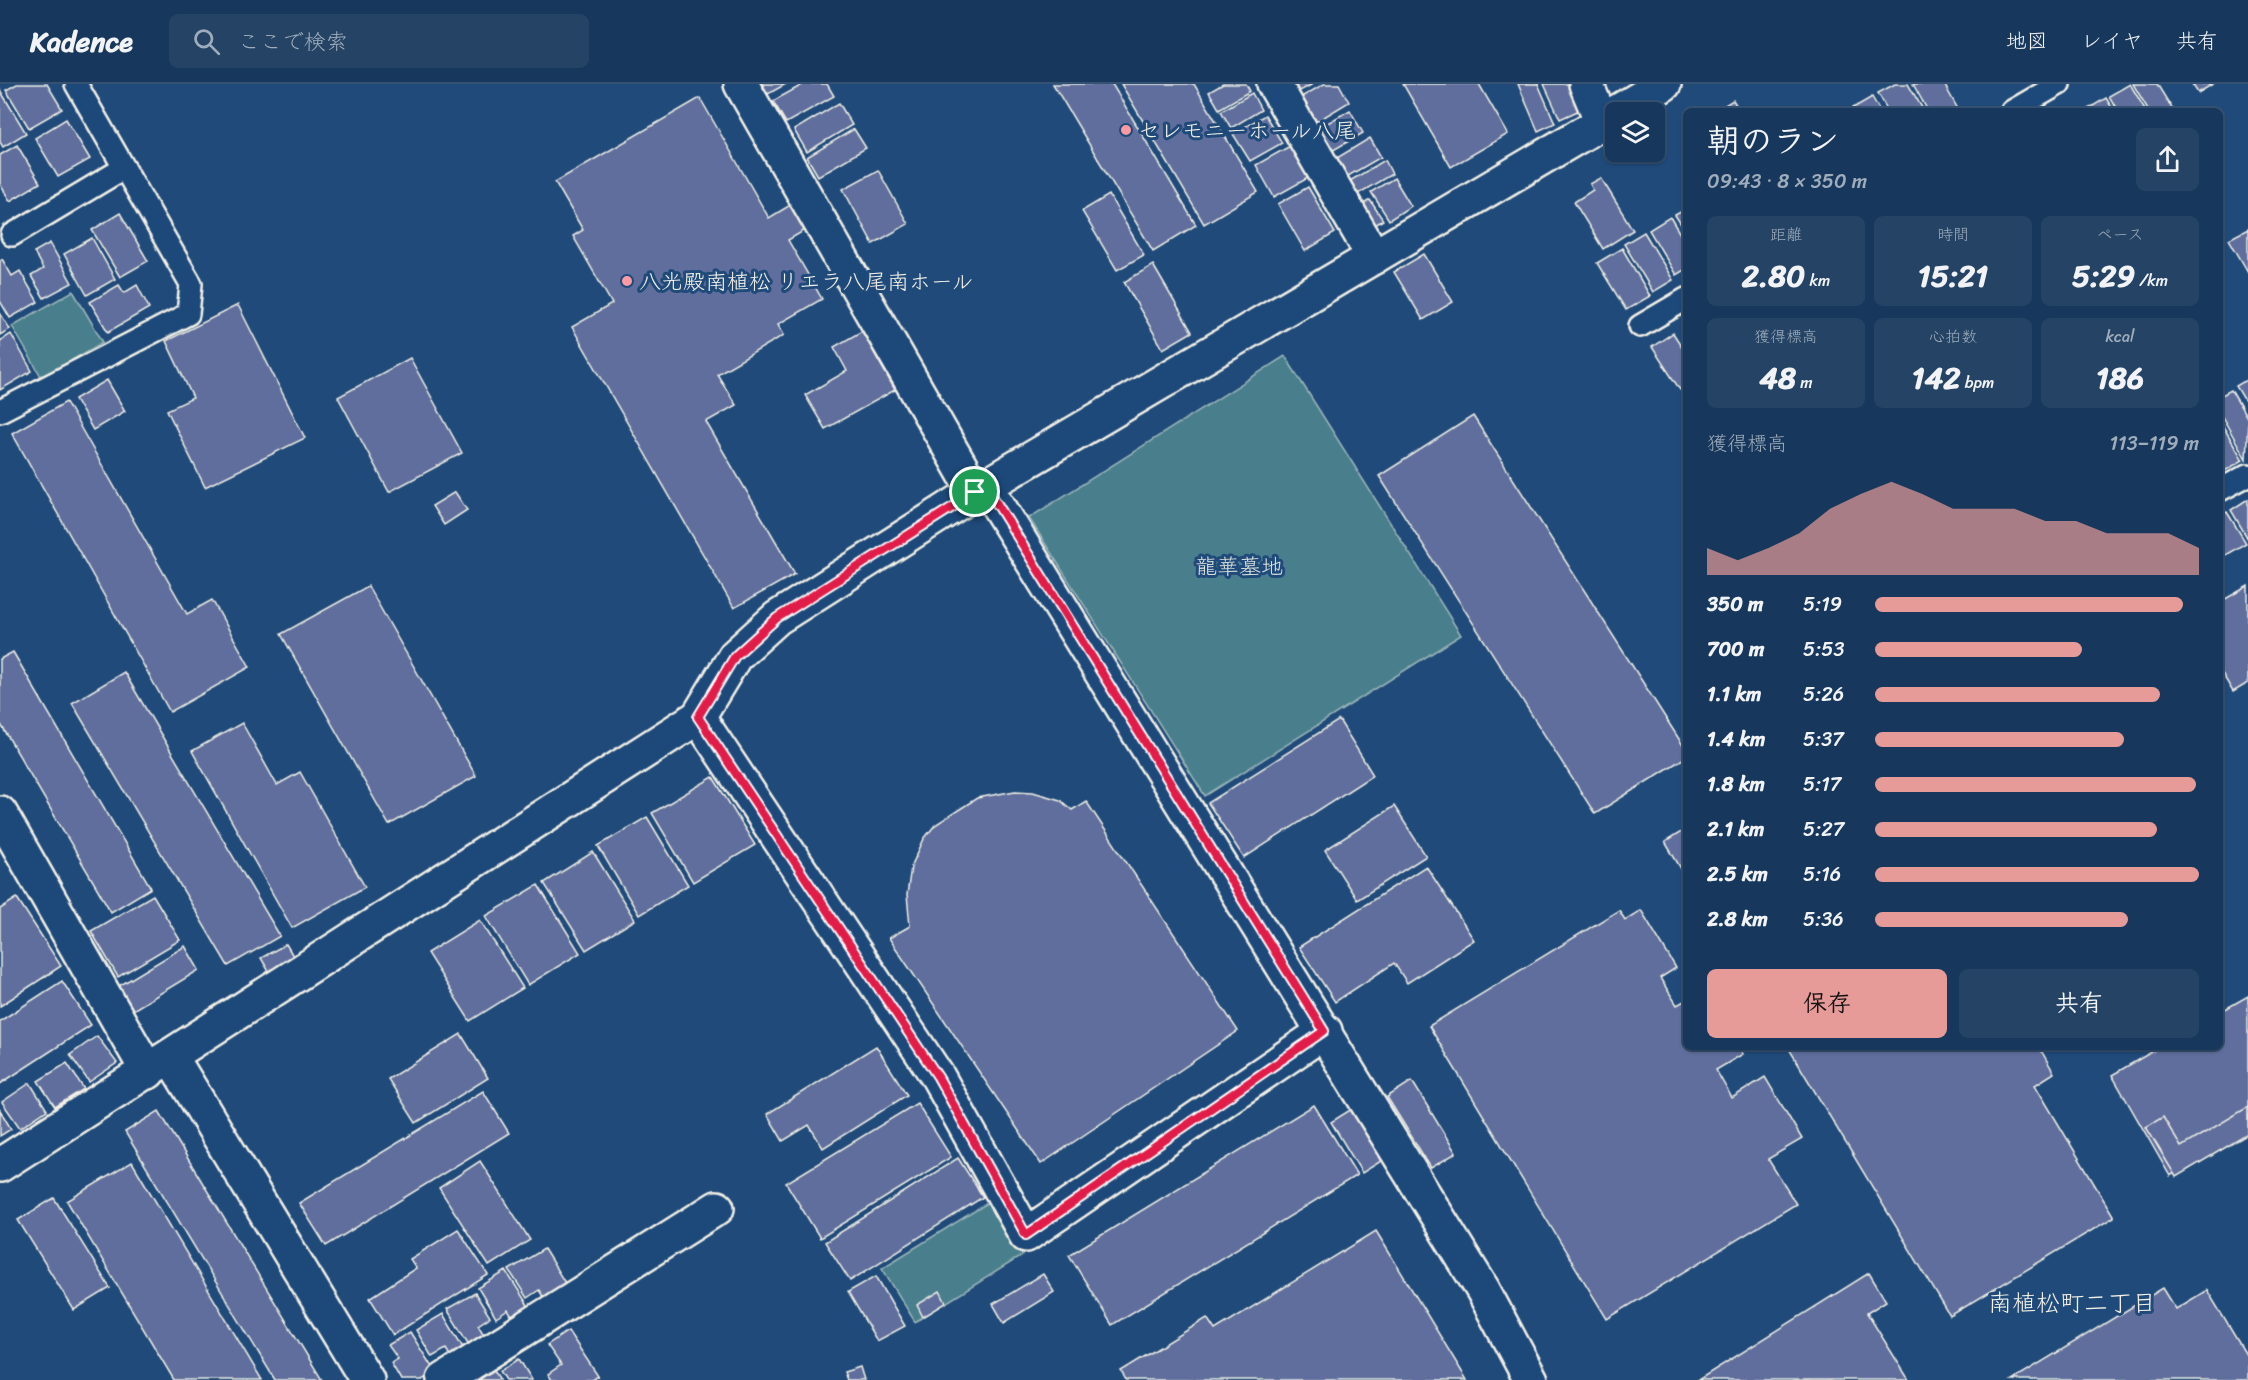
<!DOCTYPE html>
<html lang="ja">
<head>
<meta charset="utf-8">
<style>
	:root { --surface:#17385c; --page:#244365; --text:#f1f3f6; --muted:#9eacbb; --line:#365272; --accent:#e69b98 }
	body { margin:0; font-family:Sriracha,"Klee One",sans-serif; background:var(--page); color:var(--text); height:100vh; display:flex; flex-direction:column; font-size:22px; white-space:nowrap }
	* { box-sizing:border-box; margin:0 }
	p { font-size:20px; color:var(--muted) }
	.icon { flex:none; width:33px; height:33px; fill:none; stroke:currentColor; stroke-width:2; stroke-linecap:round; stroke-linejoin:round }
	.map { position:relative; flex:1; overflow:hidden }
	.panel { position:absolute; left:1683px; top:24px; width:540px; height:942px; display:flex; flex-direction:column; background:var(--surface); border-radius:9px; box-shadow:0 2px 4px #0004,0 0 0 2px var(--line) }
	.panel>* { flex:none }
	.tools { position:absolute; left:1605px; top:18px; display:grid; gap:12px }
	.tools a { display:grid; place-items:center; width:60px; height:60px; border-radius:9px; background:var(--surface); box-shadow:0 2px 4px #0004,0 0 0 2px var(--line); font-size:30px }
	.pin { position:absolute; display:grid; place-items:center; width:51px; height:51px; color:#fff; margin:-26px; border:3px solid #fff; border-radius:50%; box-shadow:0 2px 6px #0007 }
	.round { display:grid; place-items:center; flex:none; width:63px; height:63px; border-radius:9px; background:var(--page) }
	.overview { display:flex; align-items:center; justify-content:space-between; height:102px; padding:0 24px }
	h1 { font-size:33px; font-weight:700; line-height:45px }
	.stats { display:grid; grid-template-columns:repeat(3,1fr); gap:9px; height:102px; padding:6px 24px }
	.stats div { display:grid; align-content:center; border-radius:9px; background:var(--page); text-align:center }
	.stats b { font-size:30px; font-weight:700 }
	.stats small { font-size:16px; font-weight:400 }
	.stats p { font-size:16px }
	.chart { height:168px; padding:12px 24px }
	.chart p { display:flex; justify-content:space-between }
	.chart svg { width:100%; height:108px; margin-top:6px; fill:var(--accent); opacity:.7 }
	.button { display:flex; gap:12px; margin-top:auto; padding:12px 24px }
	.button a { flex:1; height:69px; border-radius:9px; background:var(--accent); color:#111; font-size:24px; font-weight:700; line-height:69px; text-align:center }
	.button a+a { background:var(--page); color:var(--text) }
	ul { padding:0 24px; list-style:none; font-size:20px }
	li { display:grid; grid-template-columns:96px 72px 1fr; align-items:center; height:45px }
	li i { height:15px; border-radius:8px; background:var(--accent) }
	header { display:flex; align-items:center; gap:36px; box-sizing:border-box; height:84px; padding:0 30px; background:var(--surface); border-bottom:2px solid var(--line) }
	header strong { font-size:28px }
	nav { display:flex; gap:33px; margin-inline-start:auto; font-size:21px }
	.search { width:420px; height:54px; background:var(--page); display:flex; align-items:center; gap:15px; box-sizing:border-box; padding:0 21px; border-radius:9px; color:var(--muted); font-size:22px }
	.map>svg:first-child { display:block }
	.green { fill:#4a7f8d; stroke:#9fb8ba; stroke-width:1.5 }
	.building { fill:#5f6e9c; stroke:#f4f1e8; stroke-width:1.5 }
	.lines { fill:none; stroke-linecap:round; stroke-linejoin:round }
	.service-casing { stroke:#f4f1e8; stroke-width:26 }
	.minor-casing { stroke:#f4f1e8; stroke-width:38 }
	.service { stroke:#1f4a7a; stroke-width:21 }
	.minor { stroke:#1f4a7a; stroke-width:33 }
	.route-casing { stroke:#fff; stroke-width:12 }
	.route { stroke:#e11d48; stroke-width:8 }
	.poi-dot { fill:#ff9aa2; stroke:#1f4a7a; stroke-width:2 }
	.labels { text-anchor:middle; stroke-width:6; stroke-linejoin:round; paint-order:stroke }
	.poi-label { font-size:22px; fill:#f4f1e8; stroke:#1f4a7a; text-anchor:start }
	.park-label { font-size:22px; fill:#dae0da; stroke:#1f4a7a }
	.neighbourhood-label { font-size:24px; fill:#f4f1e8; stroke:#1f4a7a }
</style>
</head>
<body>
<header>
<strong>Kadence</strong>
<div class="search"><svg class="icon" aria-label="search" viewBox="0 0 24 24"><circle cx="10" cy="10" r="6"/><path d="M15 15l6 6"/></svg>ここで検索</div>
<nav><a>地図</a><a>レイヤ</a><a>共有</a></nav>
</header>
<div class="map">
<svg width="2248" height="1296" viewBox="0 0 2248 1296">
	<rect width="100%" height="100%" fill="#1f4a7a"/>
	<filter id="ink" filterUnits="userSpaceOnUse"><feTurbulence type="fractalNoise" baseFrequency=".0167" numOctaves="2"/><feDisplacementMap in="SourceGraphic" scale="12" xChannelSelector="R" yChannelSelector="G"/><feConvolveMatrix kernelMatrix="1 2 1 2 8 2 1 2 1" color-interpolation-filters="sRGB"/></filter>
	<g filter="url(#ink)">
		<g class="green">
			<path d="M73 207 103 258 42 294 12 242Z"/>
			<path d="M1285 272 1461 551 1205 712 1029 434Z"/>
			<path d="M989 1118 1023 1171 915 1238 882 1184Z"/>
		</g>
		<g class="building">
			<path d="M17 0H47L62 25 29 44 6 6Z"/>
			<path d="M762 0H786L768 10Z"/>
			<path d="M804 0H827L834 12 786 39 773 17Z"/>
			<path d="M1053 0H1112L1196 141 1153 167Z"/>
			<path d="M1121 0H1194L1258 108 1204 140Z"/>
			<path d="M1223 0H1246L1250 7 1219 25 1209 8Z"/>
			<path d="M1289 0H1313L1294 10Z"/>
			<path d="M1324 0H1339L1349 18 1311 41 1296 16Z"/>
			<path d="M1403 0H1479L1508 50 1451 83Z"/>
			<path d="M1518 0H1538L1555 39 1538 47Z"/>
			<path d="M1544 0H1571L1582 25 1560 35Z"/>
			<path d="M1895 0H1908L1924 27H1888L1878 9Z"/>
			<path d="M1913 0H1944L1959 27H1928Z"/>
			<path d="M2130 0 2146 27H2118L2109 12Z"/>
			<path d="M2133 0H2157L2173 26 2149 27Z"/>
			<path d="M2192 0H2213L2198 9Z"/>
			<path d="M0 6 26 49 3 63 0 58Z"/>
			<path d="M1252 9 1261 26 1231 44 1221 27Z"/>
			<path d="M1872 13 1880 27H1848Z"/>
			<path d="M700 14 769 134 792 120 807 145 788 156 822 215 778 240 784 251 717 290 736 321 706 338 795 490 734 524 572 243 612 220 573 152 583 146 555 98Z"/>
			<path d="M2106 14 2114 27H2089L2088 25Z"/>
			<path d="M1733 16 1740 27H1715Z"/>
			<path d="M839 19 852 41 807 68 794 46Z"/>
			<path d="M1350 26 1363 49 1330 68 1317 45Z"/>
			<path d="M1265 31 1282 59 1250 77 1233 50Z"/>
			<path d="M66 35 90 75 58 93 35 54Z"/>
			<path d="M854 45 866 64 818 92 807 73Z"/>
			<path d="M1370 54 1381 73 1343 95 1332 77Z"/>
			<path d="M17 61 40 99 10 117 0 100V71Z"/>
			<path d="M1290 62 1308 94 1274 113 1256 81Z"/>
			<path d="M1385 76 1392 90 1351 114 1343 101Z"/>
			<path d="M878 86 908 140 873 160 843 105Z"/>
			<path d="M1394 94 1411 122 1389 136 1371 108Z"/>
			<path d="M1601 94 1633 146 1603 165 1574 118 1593 106 1590 100Z"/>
			<path d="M1308 103 1335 149 1305 167 1278 120Z"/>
			<path d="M1109 111 1144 171 1117 186 1082 127Z"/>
			<path d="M1370 116 1383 136 1369 145 1357 124Z"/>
			<path d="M1686 125V148L1675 131Z"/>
			<path d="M120 129 148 177 120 193 92 146Z"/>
			<path d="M1670 133 1686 160V185L1676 191 1649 146Z"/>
			<path d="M2248 145V188L2229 155Z"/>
			<path d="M1644 148 1673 196 1653 208 1624 160Z"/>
			<path d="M92 154 115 195 87 211 64 170Z"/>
			<path d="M50 159 72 199 44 214 31 192 43 185 34 168Z"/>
			<path d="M1622 164 1650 212 1626 226 1597 179Z"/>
			<path d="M1424 170 1453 218 1423 236 1394 188Z"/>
			<path d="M2 175 12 192 20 187 38 218 10 234 0 217V176Z"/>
			<path d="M1153 181 1192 248 1163 265 1124 198Z"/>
			<path d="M119 201 124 209 137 201 149 224 108 248 90 218Z"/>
			<path d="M238 221 305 354 205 403 167 326 193 314 166 257Z"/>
			<path d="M0 229 10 245 0 251Z"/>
			<path d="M862 247 895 306 825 345 805 311 847 287 834 263Z"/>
			<path d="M1673 249 1686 269V302L1680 306 1652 263Z"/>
			<path d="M11 250 32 287 0 306V257Z"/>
			<path d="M410 274 462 369 389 408 338 313Z"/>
			<path d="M2248 295V322L2236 302Z"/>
			<path d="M107 296 125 327 93 346 75 315Z"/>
			<path d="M2231 306 2248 335 2246 375 2220 329V312Z"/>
			<path d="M66 318 187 530 212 516 250 583 170 628 12 349Z"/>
			<path d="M1473 332 1686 666V673L1595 730 1379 392Z"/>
			<path d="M2220 337 2243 376 2223 388 2220 382Z"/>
			<path d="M455 408 467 426 444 441 432 422Z"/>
			<path d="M2248 415V455L2231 426Z"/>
			<path d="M2227 428 2246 459 2220 474V432Z"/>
			<path d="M368 502 476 692 389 741 281 550Z"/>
			<path d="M2248 502V599L2233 608 2220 586V518Z"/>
			<path d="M13 568 151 804 111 828 0 639V575Z"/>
			<path d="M124 588 280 852 228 882 72 619Z"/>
			<path d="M1339 636 1373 691 1244 774 1208 719Z"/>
			<path d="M242 639 277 701 300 688 365 803 292 844 192 667Z"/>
			<path d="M713 693 755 761 693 798 652 729Z"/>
			<path d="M1015 707 1033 708 1060 716 1072 726 1086 717 1238 947 1041 1080 889 854 910 842 907 811 911 783 924 755 935 741 977 714Z"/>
			<path d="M1394 722 1426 772 1357 816 1325 766Z"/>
			<path d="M647 733 688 801 639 831 598 762Z"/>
			<path d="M1686 745V793L1665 758Z"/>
			<path d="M593 768 635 836 586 866 544 799Z"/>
			<path d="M1426 782 1474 856 1407 899 1394 879 1335 918 1299 863Z"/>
			<path d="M538 801 580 869 528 901 486 832Z"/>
			<path d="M153 811 180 856 118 893 91 847Z"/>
			<path d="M17 814 61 882 0 922V825Z"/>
			<path d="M1619 826 1625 836 1641 826 1676 884 1660 894 1677 921 1686 916V963H1739L1743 970 1716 986 1732 1014 1765 993 1802 1055 1768 1075 1796 1120 1607 1235 1429 942Z"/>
			<path d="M480 836 523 904 470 937 427 869Z"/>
			<path d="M286 860 296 877 271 891 261 874Z"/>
			<path d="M185 862 199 886 133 926 119 902Z"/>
			<path d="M62 897 91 941 0 1000V937Z"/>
			<path d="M2248 912V1047L2170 1092 2112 991 2160 963H2220V928Z"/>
			<path d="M461 950 488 994 416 1039 388 995Z"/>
			<path d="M97 952 117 979 89 998 70 971Z"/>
			<path d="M876 962 907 1011 823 1064 809 1041 783 1057 767 1030Z"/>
			<path d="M1788 963H2039L2054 989 2035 1001 2114 1133 1950 1232Z"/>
			<path d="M67 979 84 1005 55 1023 38 997Z"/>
			<path d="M1412 997 1456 1069 1431 1084 1387 1013Z"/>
			<path d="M30 999 47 1026 20 1044 2 1018Z"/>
			<path d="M483 1007 509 1049 326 1162 299 1119Z"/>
			<path d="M917 1019 951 1073 820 1154 786 1099Z"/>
			<path d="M1314 1021 1357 1091 1112 1241 1069 1171Z"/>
			<path d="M1355 1023 1386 1074 1362 1089 1331 1038Z"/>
			<path d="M2248 1023V1050L2176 1093 2146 1043 2163 1033 2181 1063Z"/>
			<path d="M0 1026 11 1045 0 1052Z"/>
			<path d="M159 1027 322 1296H275L125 1048Z"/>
			<path d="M958 1074 983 1113 850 1197 825 1158Z"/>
			<path d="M480 1077 530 1156 489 1182 439 1104Z"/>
			<path d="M132 1078 262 1296H174L67 1117Z"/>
			<path d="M54 1114 110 1204 74 1226 18 1136Z"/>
			<path d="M458 1145 488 1191 393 1251 370 1214 416 1184 410 1175Z"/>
			<path d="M1376 1147 1467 1296H1126L1121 1287 1207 1234 1215 1246Z"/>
			<path d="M544 1165 570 1207 548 1221 539 1206 527 1214 509 1186Z"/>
			<path d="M506 1187 535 1232 518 1243 508 1226 496 1234 478 1204Z"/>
			<path d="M1869 1189 1886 1217 1867 1229 1909 1296H1698Z"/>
			<path d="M1043 1190 1054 1208 1004 1239 993 1220Z"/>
			<path d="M876 1192 905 1242 877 1257 848 1208Z"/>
			<path d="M2163 1204 2176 1225 2207 1206 2248 1274V1296H2012Z"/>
			<path d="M940 1207 946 1219 923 1233 917 1221Z"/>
			<path d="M475 1209 490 1233 478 1241 487 1256 472 1266 447 1225Z"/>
			<path d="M443 1230 468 1272 455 1280 446 1265 432 1273 416 1246Z"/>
			<path d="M568 1247 598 1292 592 1296H552L548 1290 561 1281 547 1261Z"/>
			<path d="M410 1248 435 1288 422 1296H401L391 1279 398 1275 388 1261Z"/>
			<path d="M519 1275 532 1296H506L500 1287Z"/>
			<path d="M860 1283 864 1296H847L844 1288Z"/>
			<path d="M494 1286 500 1296H478Z"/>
		</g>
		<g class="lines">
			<defs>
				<g id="service">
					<path d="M2012 27 2059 0"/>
					<path d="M12 151 124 84"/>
					<path d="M1640 242 1686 215"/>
					<path d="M0 327 188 230 191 200 76 0"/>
					<path d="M2220 406 2248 391"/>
				</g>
				<g id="minor">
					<path d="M741 0 975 408"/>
					<path d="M1274 0 1374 173"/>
					<path d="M1586 0 1602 38"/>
					<path d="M1617 28 1664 0"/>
					<path d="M986 402 1483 1206 1531 1296"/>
					<path d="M698 633 938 993 1026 1151 1325 947"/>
					<path d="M0 729 148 988"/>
					<path d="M171 973 367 1296"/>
					<path d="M0 1081 698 633 735 572 777 534 975 408 1616 30"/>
					<path d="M444 1296 717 1124"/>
				</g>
			</defs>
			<use href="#service" class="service-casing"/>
			<use href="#minor" class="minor-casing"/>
			<use href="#service" class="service"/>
			<use href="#minor" class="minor"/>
		</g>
	</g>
	<g class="lines" filter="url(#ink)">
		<defs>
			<path id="route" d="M986 402 1324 947 1026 1151 938 993 698 633 735 572 777 534Z"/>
		</defs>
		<use href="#route" class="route-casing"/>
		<use href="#route" class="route"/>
	</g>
	<g class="poi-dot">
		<circle cx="1126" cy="46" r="6"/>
		<circle cx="627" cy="197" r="6"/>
	</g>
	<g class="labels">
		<g class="poi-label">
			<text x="1138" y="54">セレモニーホール八尾</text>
			<text x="639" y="205">八光殿南植松 リエラ八尾南ホール</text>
		</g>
		<g class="park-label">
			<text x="1239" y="490">龍華墓地</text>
		</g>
		<g class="neighbourhood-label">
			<text x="2072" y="1227">南植松町二丁目</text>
		</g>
	</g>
</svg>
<div class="tools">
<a><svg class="icon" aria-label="layers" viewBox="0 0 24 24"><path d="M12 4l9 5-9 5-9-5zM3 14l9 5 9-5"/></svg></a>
</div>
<div class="pin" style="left:975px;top:408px;background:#1e9e55"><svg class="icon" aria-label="arrive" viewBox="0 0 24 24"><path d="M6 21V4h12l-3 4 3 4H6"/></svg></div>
<section class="panel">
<div class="overview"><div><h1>朝のラン</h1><p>09:43 · 8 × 350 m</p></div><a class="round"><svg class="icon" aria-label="share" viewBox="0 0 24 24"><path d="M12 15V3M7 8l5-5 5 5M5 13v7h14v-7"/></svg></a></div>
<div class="stats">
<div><p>距離</p><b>2.80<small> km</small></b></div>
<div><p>時間</p><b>15:21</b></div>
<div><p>ペース</p><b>5:29<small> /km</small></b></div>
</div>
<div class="stats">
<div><p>獲得標高</p><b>48<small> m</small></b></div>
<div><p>心拍数</p><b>142<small> bpm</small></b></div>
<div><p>kcal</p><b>186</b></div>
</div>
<div class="chart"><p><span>獲得標高</span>113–119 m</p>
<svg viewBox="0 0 160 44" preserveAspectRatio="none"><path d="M0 44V33L10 38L20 33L30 27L40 17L50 11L60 6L70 11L80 17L90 17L100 17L110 22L120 22L130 27L140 27L150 27L160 33V44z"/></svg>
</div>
<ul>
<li><b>350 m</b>5:19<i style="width:95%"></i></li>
<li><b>700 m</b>5:53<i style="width:64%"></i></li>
<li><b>1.1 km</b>5:26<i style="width:88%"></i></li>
<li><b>1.4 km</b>5:37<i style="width:77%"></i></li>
<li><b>1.8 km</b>5:17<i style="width:99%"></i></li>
<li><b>2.1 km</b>5:27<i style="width:87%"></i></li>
<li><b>2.5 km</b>5:16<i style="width:100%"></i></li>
<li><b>2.8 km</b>5:36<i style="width:78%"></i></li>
</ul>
<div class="button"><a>保存</a><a>共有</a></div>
</section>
</div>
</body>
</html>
